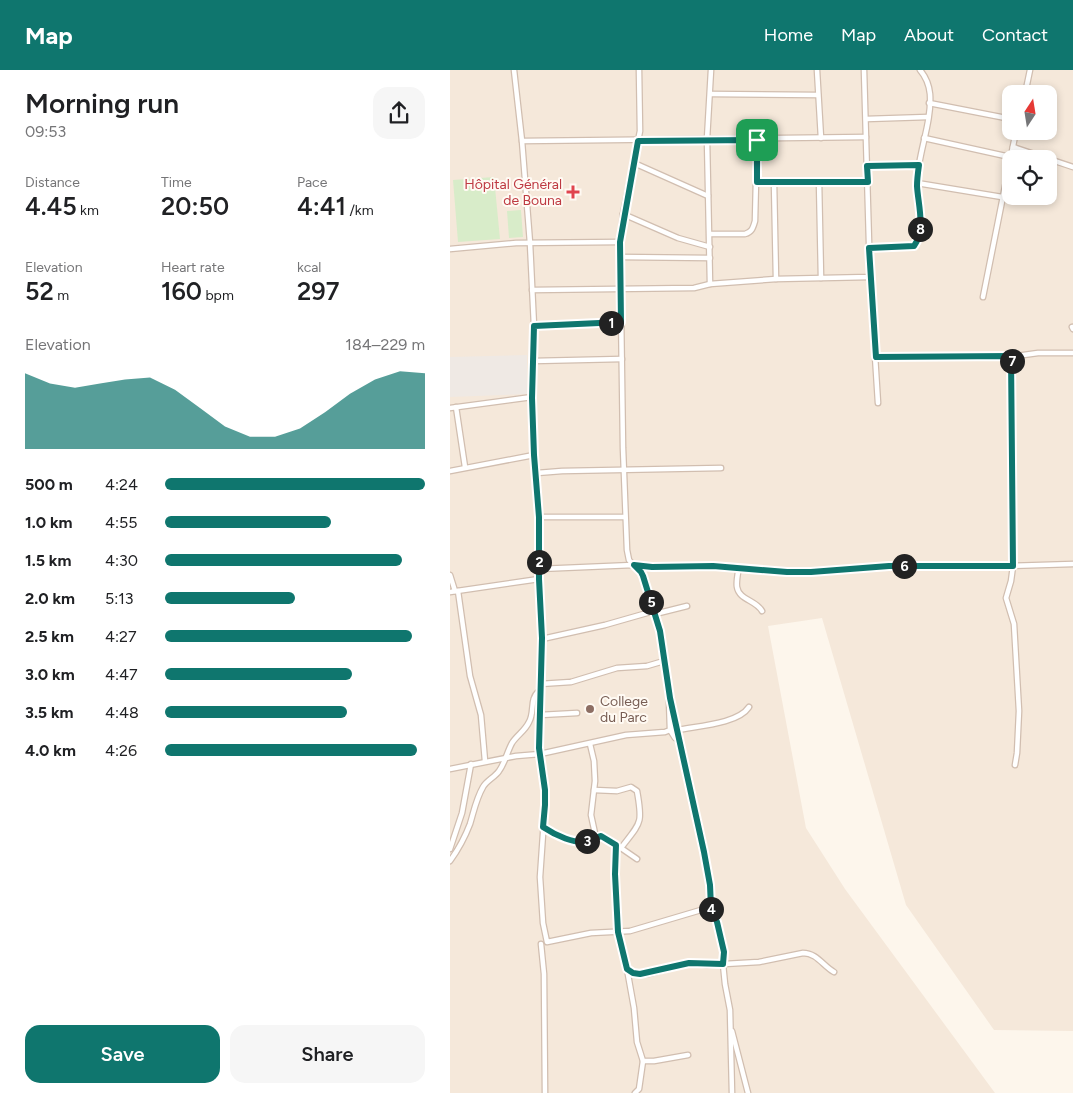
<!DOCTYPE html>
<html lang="en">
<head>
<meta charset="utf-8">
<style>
	:root { --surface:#fff; --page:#f6f6f6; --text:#202124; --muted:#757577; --accent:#0f766e }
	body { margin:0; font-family:Figtree,sans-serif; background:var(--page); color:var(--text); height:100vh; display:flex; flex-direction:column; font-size:19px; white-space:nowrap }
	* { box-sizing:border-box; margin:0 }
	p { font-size:16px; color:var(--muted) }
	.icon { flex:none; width:28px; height:28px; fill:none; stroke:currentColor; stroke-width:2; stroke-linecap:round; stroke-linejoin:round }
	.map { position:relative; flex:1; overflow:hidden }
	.sheet { display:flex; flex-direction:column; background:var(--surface); width:450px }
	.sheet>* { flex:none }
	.needle { width:32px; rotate:12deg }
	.buttons { position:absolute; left:552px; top:15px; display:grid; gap:10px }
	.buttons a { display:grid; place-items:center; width:55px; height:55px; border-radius:10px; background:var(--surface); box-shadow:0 2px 8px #0003; font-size:25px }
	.pin { position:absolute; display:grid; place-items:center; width:42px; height:42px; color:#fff; margin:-21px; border-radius:10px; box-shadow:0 2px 8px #0006 }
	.km { position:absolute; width:25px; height:25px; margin:-12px; border-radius:50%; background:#222; color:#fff; font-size:14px; line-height:25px; text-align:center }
	.round { display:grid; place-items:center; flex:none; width:52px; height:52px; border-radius:15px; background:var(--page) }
	.headline { display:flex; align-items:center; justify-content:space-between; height:85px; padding:0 25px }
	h1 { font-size:28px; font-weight:600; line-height:38px }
	.figures { display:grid; grid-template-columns:repeat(3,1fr); gap:8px; height:85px; padding:5px 25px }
	.figures div { display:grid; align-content:center }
	.figures b { font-size:25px; font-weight:600 }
	.figures small { font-size:14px; font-weight:400 }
	.figures p { font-size:14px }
	.chart { height:140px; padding:10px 25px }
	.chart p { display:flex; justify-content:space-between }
	.chart svg { width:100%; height:90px; margin-top:5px; fill:var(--accent); opacity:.7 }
	.action { display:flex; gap:10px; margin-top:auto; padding:10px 25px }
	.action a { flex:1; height:58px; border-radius:15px; background:var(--accent); color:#fff; font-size:20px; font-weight:600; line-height:58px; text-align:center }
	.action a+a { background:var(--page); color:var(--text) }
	ul { padding:0 25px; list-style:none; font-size:16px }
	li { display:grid; grid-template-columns:80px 60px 1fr; align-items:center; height:38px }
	li i { height:12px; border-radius:6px; background:var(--accent) }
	header { display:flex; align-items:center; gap:30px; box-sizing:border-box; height:70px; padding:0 25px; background:var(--accent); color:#fff }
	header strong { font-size:24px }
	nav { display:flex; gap:28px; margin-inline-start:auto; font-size:18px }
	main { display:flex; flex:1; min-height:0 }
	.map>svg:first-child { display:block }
	.residential { fill:#f5e8da; fill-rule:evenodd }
	.industrial { fill:#efe9e4 }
	.green { fill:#d8ecc9 }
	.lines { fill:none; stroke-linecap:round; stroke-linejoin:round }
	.minor-casing { stroke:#d1beb0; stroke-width:7 }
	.minor { stroke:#fff; stroke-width:4.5 }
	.route-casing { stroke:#fff; stroke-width:10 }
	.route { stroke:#0f766e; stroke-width:6 }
	.health-dot { fill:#e0444e; stroke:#fffaf3; stroke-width:2 }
	.education-dot { fill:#8d6e63; stroke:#fffaf3; stroke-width:2 }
	.labels { text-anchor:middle; stroke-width:4; stroke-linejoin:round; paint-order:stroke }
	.health-label { font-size:14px; fill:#be3a42; stroke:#fffaf3; text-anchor:end }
	.education-label { font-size:14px; fill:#785e54; stroke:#fffaf3; text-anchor:start }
</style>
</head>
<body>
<header>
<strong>Map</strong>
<nav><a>Home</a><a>Map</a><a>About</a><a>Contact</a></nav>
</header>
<main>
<section class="sheet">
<div class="headline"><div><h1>Morning run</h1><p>09:53</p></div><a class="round"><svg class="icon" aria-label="share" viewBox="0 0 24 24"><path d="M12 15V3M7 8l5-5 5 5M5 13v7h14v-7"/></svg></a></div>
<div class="figures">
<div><p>Distance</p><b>4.45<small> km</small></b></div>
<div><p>Time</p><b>20:50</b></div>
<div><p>Pace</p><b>4:41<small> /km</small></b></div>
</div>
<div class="figures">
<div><p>Elevation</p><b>52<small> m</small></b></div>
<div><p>Heart rate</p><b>160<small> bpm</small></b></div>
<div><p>kcal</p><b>297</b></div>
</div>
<div class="chart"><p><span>Elevation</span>184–229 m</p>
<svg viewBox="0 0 160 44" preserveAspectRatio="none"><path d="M0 44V7L10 12L20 14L30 12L40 10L50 9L60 15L70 24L80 33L90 38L100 38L110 34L120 26L130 17L140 10L150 6L160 7V44z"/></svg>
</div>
<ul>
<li><b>500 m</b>4:24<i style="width:100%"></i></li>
<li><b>1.0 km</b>4:55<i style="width:64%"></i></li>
<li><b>1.5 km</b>4:30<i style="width:91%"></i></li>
<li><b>2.0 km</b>5:13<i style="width:50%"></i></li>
<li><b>2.5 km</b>4:27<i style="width:95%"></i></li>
<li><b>3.0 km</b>4:47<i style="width:72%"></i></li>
<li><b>3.5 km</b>4:48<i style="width:70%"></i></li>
<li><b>4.0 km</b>4:26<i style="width:97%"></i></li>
</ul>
<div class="action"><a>Save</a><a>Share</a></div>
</section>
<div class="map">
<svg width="623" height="1023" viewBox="0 0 623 1023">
	<rect width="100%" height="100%" fill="#fdf6ec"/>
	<path class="residential" d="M0 0H623V961L544 960 456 835 372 548 318 556 356 758 395 819 545 1023H0ZM561 24H599V61H561ZM561 89H599V126H561Z"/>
	<path class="industrial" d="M77 285V324L0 327V287Z"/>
	<g class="green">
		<path d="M44 107 50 169 8 172 3 110Z"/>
		<path d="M71 140 73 167 59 168 57 141Z"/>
	</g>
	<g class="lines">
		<defs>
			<g id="minor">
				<path d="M64 0 72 71 80 173 84 256 82 327 84 385 89 447V509L92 569 89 678 94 705 95 735 90 807 93 853 97 872 141 863 180 861 261 837"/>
				<path d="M189 0 190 61 173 144 170 172 173 378 177 480 179 490 193 506 210 561 220 628 254 782 259 815 261 837 267 852 274 882 273 894 275 914 280 940 282 1023"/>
				<path d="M367 0 371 68"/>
				<path d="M261 24 368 25"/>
				<path d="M575 24 580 0"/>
				<path d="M479 33 561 49"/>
				<path d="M416 49 478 47"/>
				<path d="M474 68 560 87"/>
				<path d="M72 71 416 67"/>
				<path d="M563 77 623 97"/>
				<path d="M184 93 258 126"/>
				<path d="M417 96 469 95"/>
				<path d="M369 111 371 208"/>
				<path d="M307 112H418"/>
				<path d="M324 112 326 209"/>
				<path d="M467 113 552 127"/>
				<path d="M173 144 228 168 260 177"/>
				<path d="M260 164H295C302 162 303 158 305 151L307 69"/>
				<path d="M419 178 464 176C477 158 466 132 467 112 468 83 482 53 480 24 479 14 476 7 470 0"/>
				<path d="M0 179 66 173 170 172"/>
				<path d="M170 187 260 188"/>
				<path d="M420 207 428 333"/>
				<path d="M260 214 257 69 261 0"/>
				<path d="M82 220 244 218 260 214 326 209 420 207 414 0"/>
				<path d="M533 227 566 61"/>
				<path d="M84 256 171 253"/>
				<path d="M622 257 623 259"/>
				<path d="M561 286 563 496 561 511 556 528 564 554 569 641 567 683 565 695"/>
				<path d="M426 287 566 286 588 283H623"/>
				<path d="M83 291 172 289"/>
				<path d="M6 337 15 397"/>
				<path d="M0 338 82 327"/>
				<path d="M0 401 84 385"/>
				<path d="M87 403 112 401 271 398"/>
				<path d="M89 447H175"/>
				<path d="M289 497C288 503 286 511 287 517 289 530 306 530 312 541"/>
				<path d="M89 499 183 495 202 497 263 496 337 502H361L439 496 528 497 623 494"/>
				<path d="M0 505 5 521"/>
				<path d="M8 521 20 606 31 645 35 691"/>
				<path d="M0 522 89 509"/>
				<path d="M205 544 237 536"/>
				<path d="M92 569 155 555 204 541"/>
				<path d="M90 614 121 612 167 598 197 596 214 591"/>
				<path d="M90 645 127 643"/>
				<path d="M220 660 225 668 230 670"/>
				<path d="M228 660C247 656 288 654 299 637"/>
				<path d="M140 674 144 691 145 711 141 745 146 768"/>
				<path d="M0 699 66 686 90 684 176 665 215 662 220 660 219 631"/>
				<path d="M144 720 167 721 181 717 187 721C193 754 191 752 171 778"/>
				<path d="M93 757C105 765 124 774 139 771 145 769 148 766 155 767L187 789"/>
				<path d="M166 775 165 804 168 862 177 899 183 903 198 904 239 893 257 895 309 892 353 883C367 883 373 896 384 902"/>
				<path d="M0 779 12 743 21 694"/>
				<path d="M0 791C8 780 15 767 20 754 24 741 26 729 33 717 36 711 45 707 49 701 55 693 57 682 62 673 67 665 75 661 79 652 85 642 79 629 89 621"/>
				<path d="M91 874 94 904 95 1023"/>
				<path d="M177 899 184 938 187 972 193 991H204L238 985"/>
				<path d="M282 961 298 1023"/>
				<path d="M185 1023 189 1019 193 991"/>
			</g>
		</defs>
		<use href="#minor" class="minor-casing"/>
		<use href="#minor" class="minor"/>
	</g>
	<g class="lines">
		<defs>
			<path id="route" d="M307 70V112H418L417 96 469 95C468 102 467 109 467 116 468 134 476 159 464 176L419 178 426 287 561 286 563 496H439L361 502H337L263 496 202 497 184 495 191 502 193 506 210 561 220 628 254 782 260 815 261 837 267 852 274 882 273 894 239 893 190 904 183 903 177 899 168 862 165 804 166 775 151 766C147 767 144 770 140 771 125 775 105 765 93 757L95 735V720L89 678 92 568 89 509V447L84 385 82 328 84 256 171 252 170 172 188 71Z"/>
		</defs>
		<use href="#route" class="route-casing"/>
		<use href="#route" class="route"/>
	</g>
	<path class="health-dot" d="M120.5 114.5h5v5h5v5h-5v5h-5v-5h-5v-5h5z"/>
	<circle class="education-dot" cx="140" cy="639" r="5"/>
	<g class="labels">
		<g class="health-label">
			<text x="112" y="119">Hôpital Général<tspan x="112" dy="16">de Bouna</tspan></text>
		</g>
		<g class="education-label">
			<text x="150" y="636">College<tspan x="150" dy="16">du Parc</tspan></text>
		</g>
	</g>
</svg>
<div class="buttons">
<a><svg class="needle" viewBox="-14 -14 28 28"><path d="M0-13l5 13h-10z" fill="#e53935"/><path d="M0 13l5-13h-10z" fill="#757577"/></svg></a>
<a><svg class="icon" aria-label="locate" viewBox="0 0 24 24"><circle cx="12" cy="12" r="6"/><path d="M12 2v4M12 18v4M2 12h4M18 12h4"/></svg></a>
</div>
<div class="pin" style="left:307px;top:70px;background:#1e9e55"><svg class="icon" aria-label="arrive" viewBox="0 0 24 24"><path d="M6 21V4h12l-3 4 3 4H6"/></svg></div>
<b class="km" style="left:161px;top:253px">1</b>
<b class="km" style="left:89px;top:492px">2</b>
<b class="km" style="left:137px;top:771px">3</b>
<b class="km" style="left:261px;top:839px">4</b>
<b class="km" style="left:201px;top:532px">5</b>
<b class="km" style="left:454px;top:496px">6</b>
<b class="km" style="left:562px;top:291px">7</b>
<b class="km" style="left:470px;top:159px">8</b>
</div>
</main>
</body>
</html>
